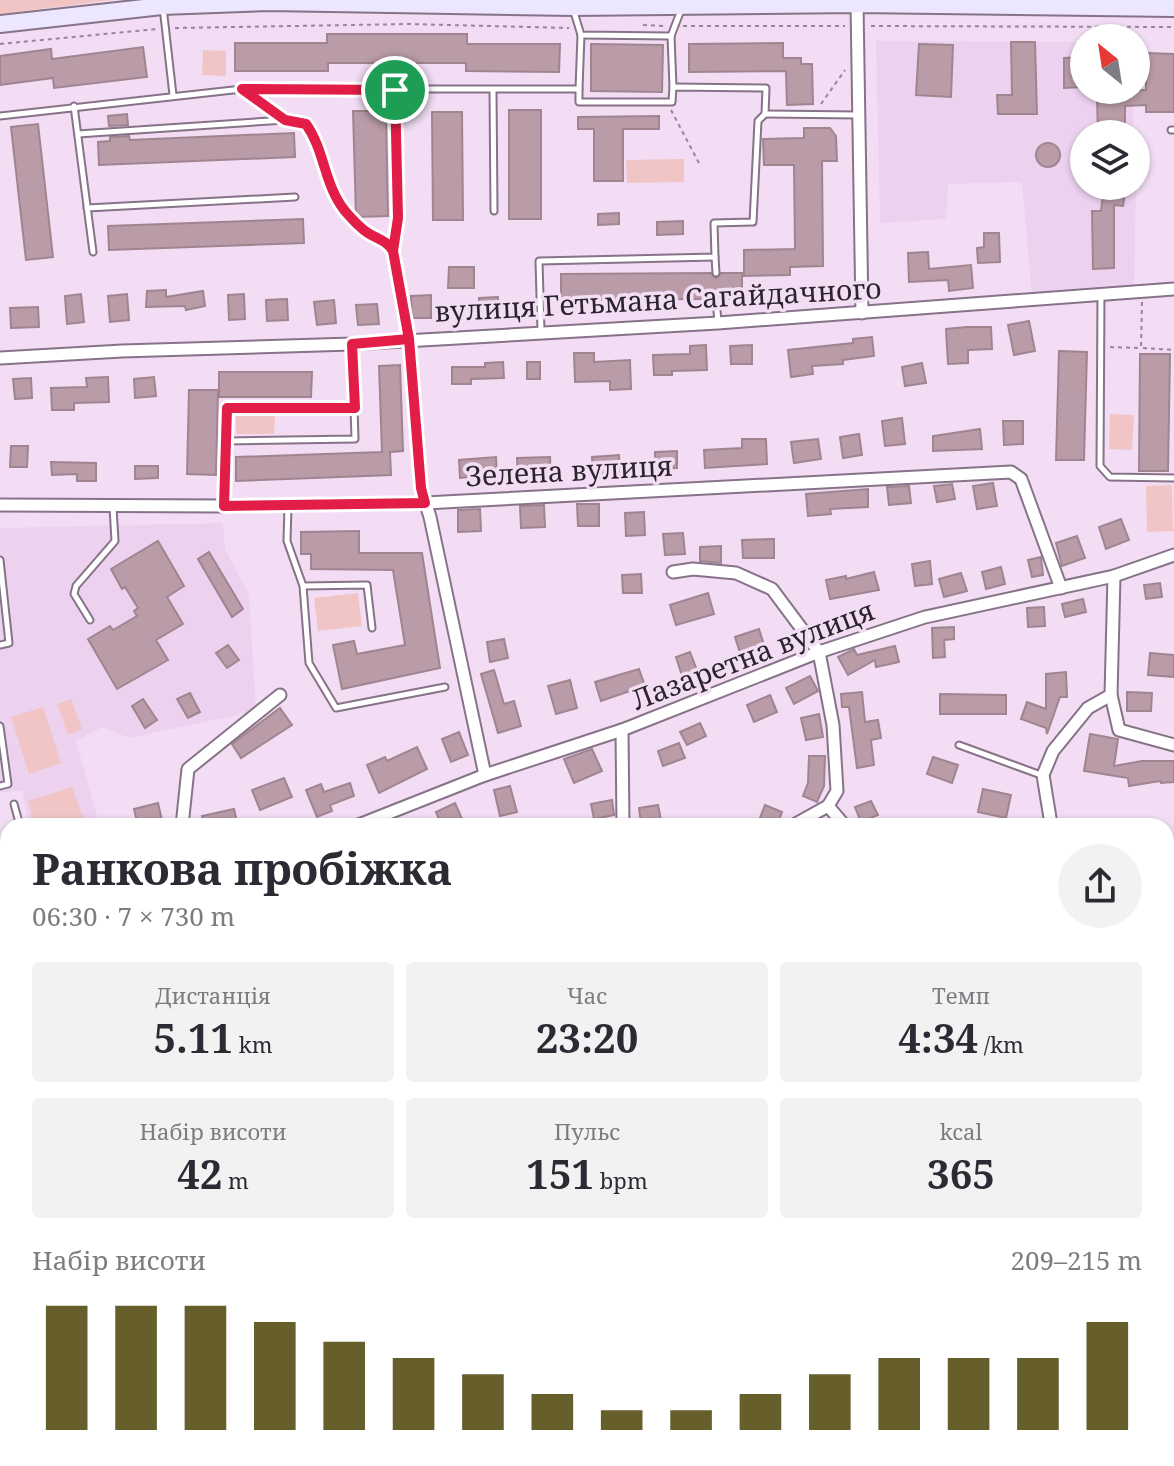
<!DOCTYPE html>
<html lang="uk">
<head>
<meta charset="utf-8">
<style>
	:root { --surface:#fff; --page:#f2f2f3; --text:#2b2b33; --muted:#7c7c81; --accent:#665f2b }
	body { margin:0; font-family:"Noto Serif",serif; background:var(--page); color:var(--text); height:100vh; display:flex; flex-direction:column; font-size:30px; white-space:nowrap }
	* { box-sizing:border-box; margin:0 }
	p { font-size:26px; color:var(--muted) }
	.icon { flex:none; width:44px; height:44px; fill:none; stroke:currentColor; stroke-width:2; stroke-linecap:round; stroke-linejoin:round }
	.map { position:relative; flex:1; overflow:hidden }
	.side { position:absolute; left:0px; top:818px; width:1174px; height:648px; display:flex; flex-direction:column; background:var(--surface); border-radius:24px 24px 0 0; box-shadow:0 2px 6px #0004 }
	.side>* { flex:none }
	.needle { width:52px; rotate:330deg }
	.buttons { position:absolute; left:1070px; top:24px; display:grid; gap:16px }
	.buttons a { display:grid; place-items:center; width:80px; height:80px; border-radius:50%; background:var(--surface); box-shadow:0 2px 6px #0004; font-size:40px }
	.pin { position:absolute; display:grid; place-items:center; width:68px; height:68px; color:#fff; margin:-34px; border:4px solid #fff; border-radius:50%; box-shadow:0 2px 8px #0007 }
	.round { display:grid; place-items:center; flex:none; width:84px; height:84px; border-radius:42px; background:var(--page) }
	.overview { display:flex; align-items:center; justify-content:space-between; height:136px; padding:0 32px }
	h1 { font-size:44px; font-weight:700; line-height:60px }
	.figures { display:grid; grid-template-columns:repeat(3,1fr); gap:12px; height:136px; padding:8px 32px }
	.figures div { display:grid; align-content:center; border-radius:8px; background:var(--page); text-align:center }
	.figures b { font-size:40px; font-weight:700 }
	.figures small { font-size:22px; font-weight:400 }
	.figures p { font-size:22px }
	.chart { height:224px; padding:16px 32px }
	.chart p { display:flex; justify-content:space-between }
	.chart svg { width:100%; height:144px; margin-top:8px; stroke:var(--accent); stroke-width:6 }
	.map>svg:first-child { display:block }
	.built { fill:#edd2ef }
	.green { fill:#f1c5c5 }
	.forest { fill:#d19292 }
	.water { fill:#8397c8 }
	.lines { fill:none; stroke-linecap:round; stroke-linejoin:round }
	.stream { stroke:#8397c8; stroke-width:4 }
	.building { fill:#b99ca8; stroke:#a0848f; stroke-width:2 }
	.service-casing { stroke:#867388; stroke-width:9 }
	.minor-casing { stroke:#867388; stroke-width:15 }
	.secondary-casing { stroke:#867388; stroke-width:20 }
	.path { stroke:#968798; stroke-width:2; stroke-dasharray:4 4; stroke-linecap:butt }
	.service { stroke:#fff; stroke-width:5 }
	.minor { stroke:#fff; stroke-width:11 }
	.secondary { stroke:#ece6fe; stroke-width:16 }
	.route-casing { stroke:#fff; stroke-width:16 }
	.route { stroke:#e11d48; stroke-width:10 }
	.labels { text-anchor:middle; stroke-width:7; stroke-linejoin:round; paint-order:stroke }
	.street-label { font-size:28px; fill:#2c242d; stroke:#f2ddf4 }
</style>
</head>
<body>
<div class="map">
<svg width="1174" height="1466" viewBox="0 0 1174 1466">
	<rect width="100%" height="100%" fill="#f2ddf4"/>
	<g class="built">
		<path d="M876 41 1084 42V90H1132L1134 134H1084V186H1136L1134 288 1032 297 1022 182 948 184 946 219 880 223Z"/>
		<path d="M223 523 225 549 249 595 256 711 129 738 103 727 76 741 100 826H29L22 790 0 793V528Z"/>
	</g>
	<g class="green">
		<path d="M0 0H113L0 14Z"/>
		<path d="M203 50 226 51V76L202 75Z"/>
		<path d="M684 159V182L627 183 626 160Z"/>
		<path d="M1110 414 1134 415 1132 450 1109 449Z"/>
		<path d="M236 416H275L274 434H236Z"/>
		<path d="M1172 485 1173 531 1147 532 1146 486Z"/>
		<path d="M358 593 362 626 318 631 314 598Z"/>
		<path d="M71 699 82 729 68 735 57 704Z"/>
		<path d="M43 707 61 763 29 774 11 717Z"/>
		<path d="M72 787 86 826H35L28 801Z"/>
		<path d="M0 1163H8V1359L0 1360Z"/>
	</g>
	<path class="forest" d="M1174 1210V1392L1166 1391V1221Z"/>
	<g class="water">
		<path d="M1174 1090V1210L1166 1221V1092Z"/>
		<path d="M8 1359V1458H1166V1391L1174 1392V1466H0V1360Z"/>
	</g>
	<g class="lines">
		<g class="stream">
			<path d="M0 1183 8 1185"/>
			<path d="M0 1201 8 1203"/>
		</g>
	</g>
	<g class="building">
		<path d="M327 34H467V44H560L559 72 466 71V63H328V71H235V43H327Z"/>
		<path d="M1011 42H1035L1037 114H998L997 95H1012Z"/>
		<path d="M783 43V58H801V64H812L813 104 787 105 786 71 689 72V44Z"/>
		<path d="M591 44 663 45 662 92 591 91Z"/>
		<path d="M919 44 953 45 951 97 916 95Z"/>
		<path d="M143 47 147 77 54 88 53 78 0 85V56L51 49 52 59Z"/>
		<path d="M1146 53 1174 54V112H1146V105L1125 106V134H1098L1097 99H1106V90H1146Z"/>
		<path d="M1084 57V87L1064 88V58Z"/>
		<rect x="509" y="110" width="32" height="109"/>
		<path d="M353 111H386L388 216 356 217Z"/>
		<path d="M432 112H462L463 220H433Z"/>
		<path d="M127 114 128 125 109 126 108 116Z"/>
		<path d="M659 116V129H623V181H594V129H578V117Z"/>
		<path d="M38 124 53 257 26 260 11 127Z"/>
		<path d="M804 128H830L836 136 837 161H822L823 266 790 267V275L744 276V250L795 249 794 165H764L763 139 804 138Z"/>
		<path d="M294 133 295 157 99 165 98 142 110 141V137L129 136 130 140Z"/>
		<circle cx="1048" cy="155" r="12"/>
		<path d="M1104 186H1126L1123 206 1114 205V268L1093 269 1092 211H1101Z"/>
		<path d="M619 213V224L598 225V214Z"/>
		<path d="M303 219 304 243 109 250 108 226Z"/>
		<path d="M683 221V234L657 235V222Z"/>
		<path d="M984 233H999L1000 262 978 263 977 248 984 247Z"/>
		<path d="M928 252 929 269 971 265 973 288 949 291 948 280 909 282 908 253Z"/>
		<path d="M449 267H474V288H448Z"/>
		<path d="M711 273 716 278 721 273H742V299H722L716 294 711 299 561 300V274Z"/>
		<path d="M166 290V297L203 291 205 306 186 310 185 306 146 307 147 291Z"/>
		<path d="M81 294 84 322 67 324 65 296Z"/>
		<path d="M127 294 129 320 110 322 108 296Z"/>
		<path d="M244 294 245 319 229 320 228 295Z"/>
		<path d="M431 295V318H412L411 296Z"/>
		<path d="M498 297 499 316H479V298Z"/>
		<path d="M287 299 288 320 267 321 266 300Z"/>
		<path d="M334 300 336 323 317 325 314 302Z"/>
		<path d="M377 304 379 324 358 325 356 305Z"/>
		<path d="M38 307 39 327 11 328 10 308Z"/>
		<path d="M1029 321 1035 351 1014 355 1008 325Z"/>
		<path d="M967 327H991L992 349 968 350V363L948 364 946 329Z"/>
		<path d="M872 337 874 356 843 360V364L812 366 813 374 791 377 788 350 853 343V339Z"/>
		<path d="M706 345 707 370 672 371V375H654L653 355 690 354V346Z"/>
		<path d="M752 345V364H731L730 346Z"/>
		<path d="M1059 351 1087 352 1084 460H1056Z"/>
		<path d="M574 353H594V362L630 360 631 389 610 390V381L575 382Z"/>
		<path d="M1140 354H1170L1168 471H1139Z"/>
		<path d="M503 362 504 378 471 379V384H452V367H485V363Z"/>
		<rect x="527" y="362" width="13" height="17"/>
		<path d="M922 363 926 383 905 386 902 367Z"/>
		<path d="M400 365 403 451 390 452 391 475 236 481V457L382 452 379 366Z"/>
		<path d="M219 372H312L311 397H219Z"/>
		<path d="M108 377 109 402 74 403V410H52L51 388 87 387 86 378Z"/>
		<path d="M154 377 156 396 135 398 134 379Z"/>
		<path d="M31 378 32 398 15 399 13 379Z"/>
		<path d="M189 390H218L216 475 187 474Z"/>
		<path d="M902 418 905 444 885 446 882 421Z"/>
		<path d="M1003 421H1023V444L1004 445Z"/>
		<path d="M980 429 982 449 933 451V436Z"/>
		<path d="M859 434 862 455 843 458 840 437Z"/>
		<path d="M742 439H766L767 464 705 468 704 450 742 448Z"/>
		<path d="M818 439 821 459 794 463 791 442Z"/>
		<path d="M11 446H28L27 467H10Z"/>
		<path d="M677 451V468L655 469V452Z"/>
		<path d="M619 455 620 472 593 474 592 457Z"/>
		<path d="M496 457 497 475 460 478 459 460Z"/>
		<path d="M550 457 551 475 518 477 517 458Z"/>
		<path d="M51 462 96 463V481H77V474L52 475Z"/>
		<path d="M135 466H158V478L135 479Z"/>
		<path d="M993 483 997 506 977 509 973 486Z"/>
		<path d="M952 484 955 499 937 502 934 486Z"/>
		<path d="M909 486 911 503 889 505 887 487Z"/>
		<path d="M868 489V507L830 509 831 514 808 516 806 494Z"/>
		<path d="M577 504H599V526H578Z"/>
		<path d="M544 505 545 527 521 528 520 506Z"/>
		<path d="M480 509 481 531 458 532V510Z"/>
		<path d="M644 512 645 535 626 536 625 513Z"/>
		<path d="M1121 519 1129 540 1106 549 1099 527Z"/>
		<path d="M359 531V553H422L440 668 342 689 333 645 354 641 357 654 405 645 393 570 311 569V554H301V532Z"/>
		<path d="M683 533 685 554 665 555 663 534Z"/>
		<path d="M1077 536 1085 558 1062 566 1056 543Z"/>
		<path d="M774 539V558H743L742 540Z"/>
		<path d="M158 541 184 586 167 597 183 624 156 640 168 660 117 689 88 639 110 626 113 630 137 616 134 611 138 608 125 587 122 589 111 569Z"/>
		<path d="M721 546V563L700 561V547Z"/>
		<path d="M209 552 243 609 232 617 198 559Z"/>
		<path d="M1041 557 1043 575 1032 577 1028 560Z"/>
		<path d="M930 561 932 584 915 586 912 564Z"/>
		<path d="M1001 567 1005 584 986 589 982 572Z"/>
		<path d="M874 572 879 590 830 599 826 580 846 576V579Z"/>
		<path d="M961 573 967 591 944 597 939 579Z"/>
		<path d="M641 574 642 593H623L622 575Z"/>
		<path d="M1160 583 1162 597 1146 599 1144 585Z"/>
		<path d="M708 593 714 614 676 625 670 605Z"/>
		<path d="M1083 599 1086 612 1065 617 1062 604Z"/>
		<path d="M1044 607 1045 626 1028 627 1027 608Z"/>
		<path d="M954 627V639L944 640 945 657 933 658 932 628Z"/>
		<path d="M759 629 765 648 741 656 735 637Z"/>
		<path d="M504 639 508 658 490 662 487 642Z"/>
		<path d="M228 645 239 660 227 668 216 653Z"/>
		<path d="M895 646 899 662 876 667 875 660 848 675 838 657 854 649 857 655Z"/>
		<path d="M690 652 698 673 683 679 676 657Z"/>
		<path d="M1150 653 1174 655V677L1148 675Z"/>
		<path d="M639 669 645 686 601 701 595 682Z"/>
		<path d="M494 670 504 704 514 701 521 726 498 733 481 674Z"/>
		<path d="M1066 672 1067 697H1060L1047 734 1046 728 1021 719 1027 702 1046 709V674Z"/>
		<path d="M810 676 818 691 794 704 786 688Z"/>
		<path d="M570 680 577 708 556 714 548 686Z"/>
		<path d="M862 692 865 722 878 720 881 738 871 740 874 765 857 768 849 707H842L841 694Z"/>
		<path d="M1127 692 1152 693 1151 711H1127Z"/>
		<path d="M190 693 200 712 188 718 177 699Z"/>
		<path d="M940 694 1006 695V714H940Z"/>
		<path d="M770 695 777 712 754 722 747 705Z"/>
		<path d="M143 699 157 720 145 728 132 706Z"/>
		<path d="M280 708 292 725 241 758 232 744Z"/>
		<path d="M819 714 823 737 806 740 801 718Z"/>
		<path d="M700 723 706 736 687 745 680 732Z"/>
		<path d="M459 732 468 755 451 762 442 739Z"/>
		<path d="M1090 734 1118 739 1114 766 1142 761H1174V782L1161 783 1160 781 1129 786 1128 778 1084 771Z"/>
		<path d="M679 743 685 758 663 766 658 751Z"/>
		<path d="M417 747 427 769 379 793 367 765 385 757 387 761Z"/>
		<path d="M592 749 602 771 574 783 564 759Z"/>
		<path d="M809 756H825L824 786 817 802 803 796 808 783Z"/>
		<path d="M933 757 958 765 952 783 927 774Z"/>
		<path d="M284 778 292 797 260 810 252 790Z"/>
		<path d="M350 783 354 796 330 805 332 811 317 817 306 790 321 784 324 792Z"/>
		<path d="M510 786 517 812 500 816 494 790Z"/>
		<path d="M983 789 1011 795 1006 818 978 812Z"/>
		<path d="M612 800 614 815 594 819 591 804Z"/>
		<path d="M871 801 878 815 861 822 855 807Z"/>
		<path d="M158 803 162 820 138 826 134 809Z"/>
		<path d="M455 803 462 819 442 826 436 812Z"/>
		<path d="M658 805 661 820 641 823 639 808Z"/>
		<path d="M765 805 782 812 777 825 760 818Z"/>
		<path d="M234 809 238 826H204L202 816Z"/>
	</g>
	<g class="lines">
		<defs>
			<g id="service">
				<path d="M163 7 173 95"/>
				<path d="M574 12 581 35 671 36 681 10"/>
				<path d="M671 36 673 87"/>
				<path d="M579 89 581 35"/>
				<path d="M395 90 398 218"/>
				<path d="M493 90 494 211"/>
				<path d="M74 106 93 252"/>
				<path d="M765 114 859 115"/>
				<path d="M0 116 242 89H579V102H672L673 87 766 88 765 114 758 121 753 222 714 223 715 257 539 261 541 331"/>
				<path d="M1171 130H1174"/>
				<path d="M78 134 285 120"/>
				<path d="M87 208 295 197"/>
				<path d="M715 257 716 273"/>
				<path d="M1101 294 1100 466 1110 477 1174 478"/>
				<path d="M716 299 718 322"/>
				<path d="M227 441V408H355"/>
				<path d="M224 505 227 441 355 439 352 346"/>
				<path d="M288 506 287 541 303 586 309 663 336 708 445 687"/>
				<path d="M0 560 9 643 0 645"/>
				<path d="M303 586 367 585 372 628"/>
				<path d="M90 620 74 594 76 586 115 541 113 507"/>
				<path d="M0 726 8 784 0 786"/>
				<path d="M959 745 1041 775"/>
				<path d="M14 804 20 826"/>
				<path d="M1166 1054 1174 1053"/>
			</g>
			<g id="minor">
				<path d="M857 4 862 313"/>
				<path d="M409 339 421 488 430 517 485 775"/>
				<path d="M0 358 122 351 352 344 718 323 1174 289"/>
				<path d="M0 505 224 506 425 503 1011 472 1021 479 1061 588"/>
				<path d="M673 572 693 569 736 573 772 589 819 652 833 725 837 791 828 806 845 826"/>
				<path d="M1114 576 1111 695 1119 730 1174 745"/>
				<path d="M622 730 623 826"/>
				<path d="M1050 818 1043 775 1053 751 1088 708 1111 695"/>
				<path d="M182 826 188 769 280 695"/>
				<path d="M356 826 485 775 622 730 819 652 925 617 1114 576 1174 555"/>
				<path d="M792 826 828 806"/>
				<path d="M0 909 8 908"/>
				<path d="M0 1070 8 1069"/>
			</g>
			<path id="secondary" d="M0 24 162 6 269 2 573 7 857 4 1174 8"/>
		</defs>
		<use href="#service" class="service-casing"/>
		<use href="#minor" class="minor-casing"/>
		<use href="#secondary" class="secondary-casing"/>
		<g class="path">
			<path d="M643 25 665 26"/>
			<path d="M683 26H845"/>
			<path d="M871 26 1174 27"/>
			<path d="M175 28 409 24 569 28"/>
			<path d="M0 44 157 29"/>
			<path d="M256 99 273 111"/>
			<path d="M821 104 845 70"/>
			<path d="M671 110 700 165"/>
			<path d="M293 121 306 124C325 151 324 185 345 211 351 218 360 228 368 233 379 240 386 240 393 251L407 329"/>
			<path d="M394 250 397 229"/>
			<path d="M1142 302 1141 348 1174 350"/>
			<path d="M1110 347 1140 348"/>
			<path d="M1166 1065 1174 1064"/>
			<path d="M0 1168H8"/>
			<path d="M0 1331H8"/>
		</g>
		<use href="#service" class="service"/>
		<use href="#minor" class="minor"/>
		<use href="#secondary" class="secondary"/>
	</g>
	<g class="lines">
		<defs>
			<path id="route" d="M395 90 398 218 393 251 409 339 352 344 355 408H227L224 506 425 503 421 488 409 339 393 251C386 240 379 240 368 233 360 228 351 218 345 211 324 185 325 151 306 124L285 120 242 89 395 90"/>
		</defs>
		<use href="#route" class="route-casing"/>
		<use href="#route" class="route"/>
	</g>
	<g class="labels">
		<g class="street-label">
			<text transform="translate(658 300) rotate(-3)" y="10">вулиця Гетьмана Сагайдачного</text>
			<text transform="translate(569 471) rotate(-3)" y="10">Зелена вулиця</text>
			<text transform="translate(753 655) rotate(-21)" y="10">Лазаретна вулиця</text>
		</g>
	</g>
</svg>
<div class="buttons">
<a><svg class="needle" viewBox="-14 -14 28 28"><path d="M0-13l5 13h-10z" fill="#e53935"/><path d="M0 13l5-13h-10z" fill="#7c7c81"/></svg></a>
<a><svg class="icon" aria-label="layers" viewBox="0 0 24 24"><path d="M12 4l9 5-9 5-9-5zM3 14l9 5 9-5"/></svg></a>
</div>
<div class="pin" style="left:395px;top:90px;background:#1e9e55"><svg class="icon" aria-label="arrive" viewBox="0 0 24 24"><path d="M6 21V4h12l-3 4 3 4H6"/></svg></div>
<section class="side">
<div class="overview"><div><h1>Ранкова пробіжка</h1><p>06:30 · 7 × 730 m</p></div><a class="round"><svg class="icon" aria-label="share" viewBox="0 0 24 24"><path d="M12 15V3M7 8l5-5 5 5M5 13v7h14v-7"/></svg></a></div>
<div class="figures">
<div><p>Дистанція</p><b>5.11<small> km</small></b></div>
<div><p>Час</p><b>23:20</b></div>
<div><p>Темп</p><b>4:34<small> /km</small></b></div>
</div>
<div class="figures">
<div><p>Набір висоти</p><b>42<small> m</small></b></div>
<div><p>Пульс</p><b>151<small> bpm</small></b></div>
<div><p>kcal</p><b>365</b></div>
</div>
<div class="chart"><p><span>Набір висоти</span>209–215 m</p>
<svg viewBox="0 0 160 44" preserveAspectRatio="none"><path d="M5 44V6M15 44V6M25 44V6M35 44V11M45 44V17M55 44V22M65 44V27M75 44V33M85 44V38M95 44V38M105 44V33M115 44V27M125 44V22M135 44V22M145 44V22M155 44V11"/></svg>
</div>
</section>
</div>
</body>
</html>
